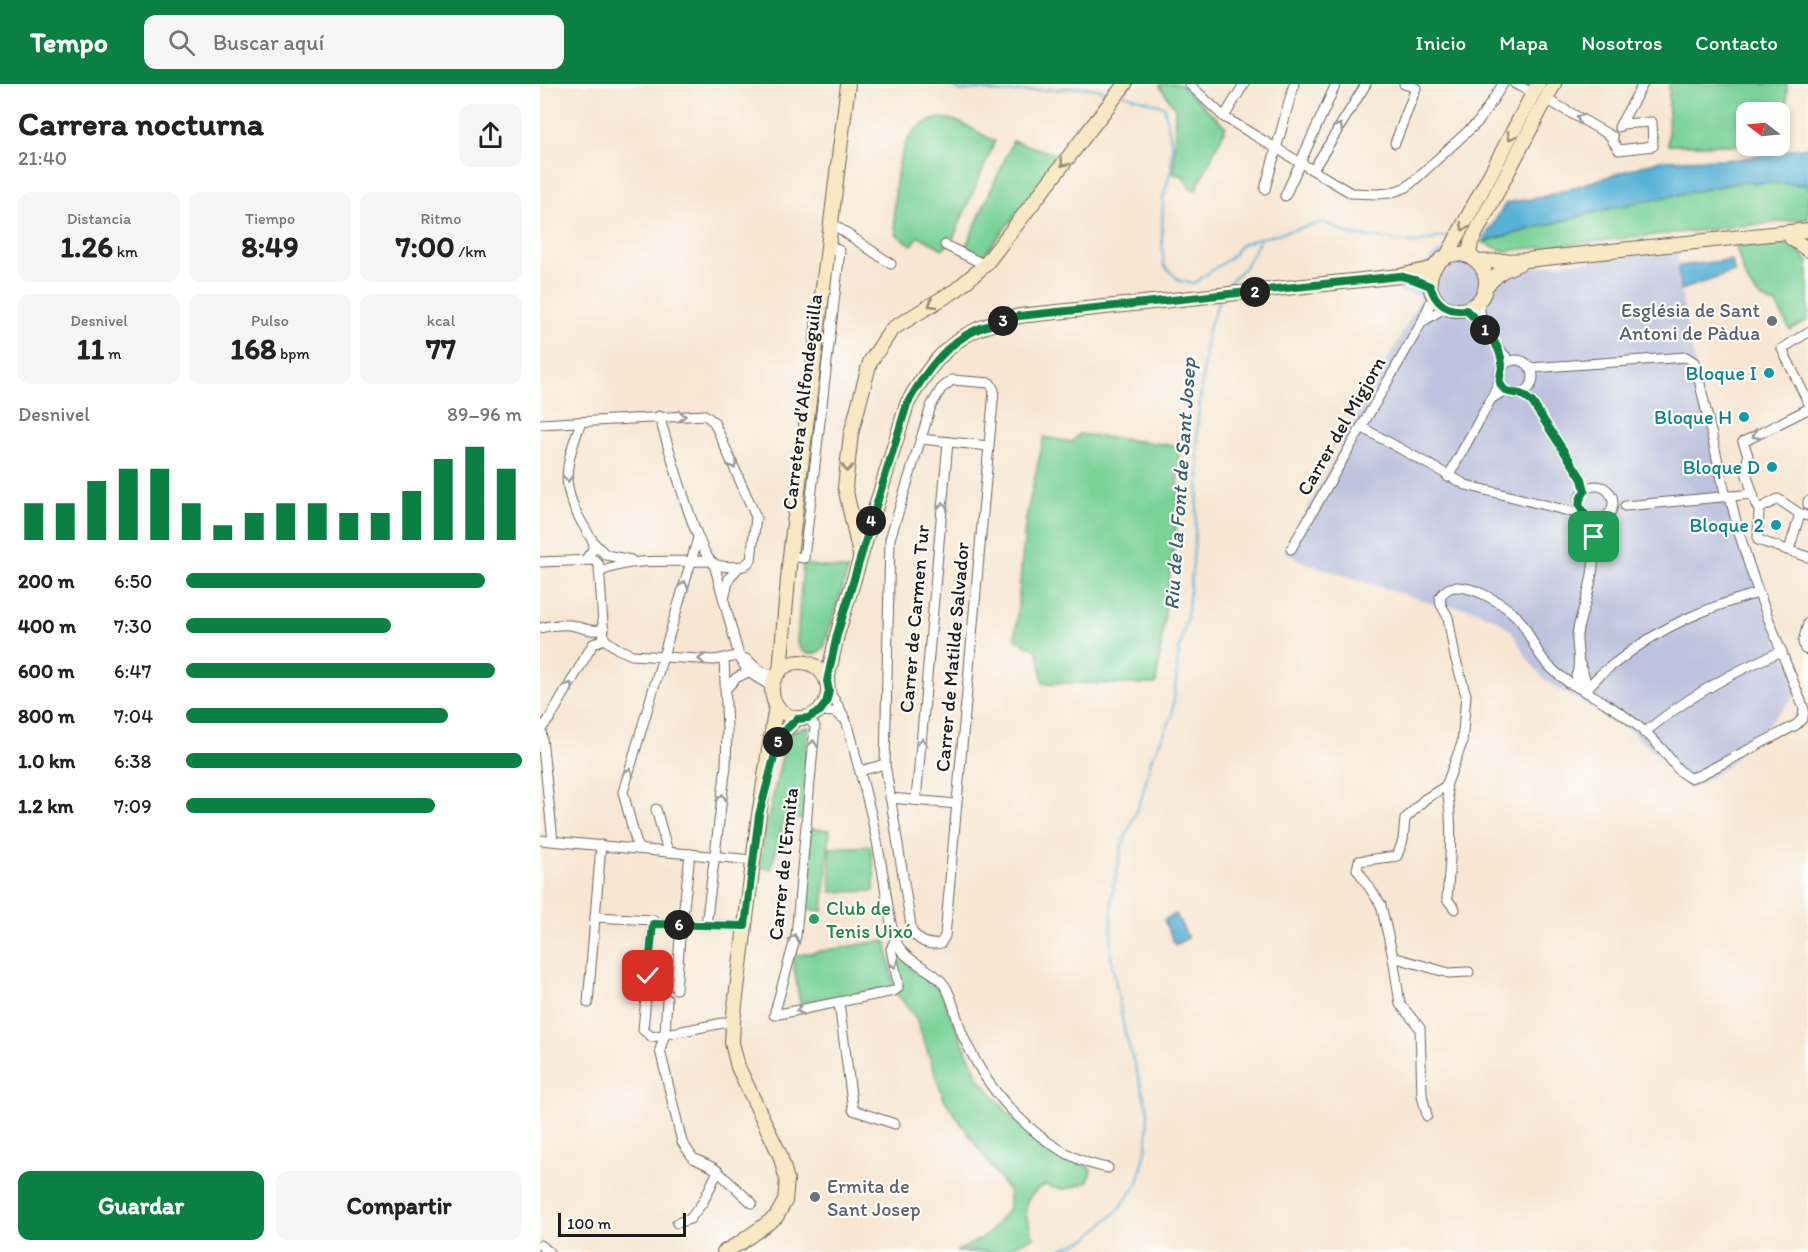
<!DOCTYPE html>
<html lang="es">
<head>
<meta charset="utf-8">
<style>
	:root { --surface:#fff; --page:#f6f6f6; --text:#222; --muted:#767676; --accent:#0b8043 }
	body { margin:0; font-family:Itim,sans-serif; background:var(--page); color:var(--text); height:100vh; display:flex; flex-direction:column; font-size:22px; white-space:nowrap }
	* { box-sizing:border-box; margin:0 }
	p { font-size:20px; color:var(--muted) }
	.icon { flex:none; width:33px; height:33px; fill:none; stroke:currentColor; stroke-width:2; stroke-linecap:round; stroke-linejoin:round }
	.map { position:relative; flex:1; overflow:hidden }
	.side { display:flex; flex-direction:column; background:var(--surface); width:540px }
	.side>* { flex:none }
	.needle { width:39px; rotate:286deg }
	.fabs { position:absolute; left:1196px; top:18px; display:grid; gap:12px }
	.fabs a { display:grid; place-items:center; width:54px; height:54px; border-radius:12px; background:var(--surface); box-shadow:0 3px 9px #0003; font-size:30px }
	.scale { position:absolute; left:18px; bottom:15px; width:128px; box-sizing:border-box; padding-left:6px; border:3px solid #1c1c1c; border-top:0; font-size:16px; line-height:21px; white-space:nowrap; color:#1c1c1c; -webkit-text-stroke:4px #fdfcf7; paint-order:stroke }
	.pin { position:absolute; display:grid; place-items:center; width:51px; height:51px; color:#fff; margin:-26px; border-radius:12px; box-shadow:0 3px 9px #0006 }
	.km { position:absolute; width:30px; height:30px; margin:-15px; border-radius:50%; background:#222; color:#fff; font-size:16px; line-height:30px; text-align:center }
	.round { display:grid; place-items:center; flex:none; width:63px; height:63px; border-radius:12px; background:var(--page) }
	.headline { display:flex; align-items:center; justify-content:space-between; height:102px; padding:0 18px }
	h1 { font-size:33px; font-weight:700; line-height:45px }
	.figures { display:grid; grid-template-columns:repeat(3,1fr); gap:9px; height:102px; padding:6px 18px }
	.figures div { display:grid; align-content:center; border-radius:12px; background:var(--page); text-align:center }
	.figures b { font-size:30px; font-weight:700 }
	.figures small { font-size:16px; font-weight:400 }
	.figures p { font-size:16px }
	.chart { height:168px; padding:12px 18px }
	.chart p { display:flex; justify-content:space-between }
	.chart svg { width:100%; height:108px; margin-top:6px; stroke:var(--accent); stroke-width:6 }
	.action { display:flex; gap:12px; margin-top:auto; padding:12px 18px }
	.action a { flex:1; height:69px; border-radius:12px; background:var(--accent); color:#fff; font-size:24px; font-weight:700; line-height:69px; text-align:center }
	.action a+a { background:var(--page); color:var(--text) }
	ul { padding:0 18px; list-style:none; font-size:20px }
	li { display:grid; grid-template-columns:96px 72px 1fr; align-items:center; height:45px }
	li i { height:15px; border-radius:8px; background:var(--accent) }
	header { display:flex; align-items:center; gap:36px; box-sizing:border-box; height:84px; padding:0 30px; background:var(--accent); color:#fff }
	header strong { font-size:28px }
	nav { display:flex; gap:33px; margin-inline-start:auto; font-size:21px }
	.search { width:420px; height:54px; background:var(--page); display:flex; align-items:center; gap:15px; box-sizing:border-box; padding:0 21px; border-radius:12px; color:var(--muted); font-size:22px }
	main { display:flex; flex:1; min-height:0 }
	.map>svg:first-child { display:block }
	.industrial { fill:#bdc3de }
	.green { fill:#7ad298; stroke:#4b775a; stroke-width:1.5 }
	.water { fill:#59b2d7; stroke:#3a677a; stroke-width:1.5 }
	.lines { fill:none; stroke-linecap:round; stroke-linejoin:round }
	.stream { stroke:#59b2d7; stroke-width:2 }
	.street-casing { stroke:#69635c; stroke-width:11 }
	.secondary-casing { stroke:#69635c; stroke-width:16 }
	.street { stroke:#fff; stroke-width:9 }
	.secondary { stroke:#f8e8c3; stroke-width:14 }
	.oneway { stroke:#999 }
	.oneway2 { stroke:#958c78 }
	.route-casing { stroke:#fff; stroke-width:12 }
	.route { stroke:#0b8043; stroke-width:8 }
	.worship-dot { fill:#6b7280; stroke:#fdfcf7; stroke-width:2 }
	.culture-dot { fill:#0f9aa8; stroke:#fdfcf7; stroke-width:2 }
	.leisure-dot { fill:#2e9e5b; stroke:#fdfcf7; stroke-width:2 }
	.labels { text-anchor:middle; stroke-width:4.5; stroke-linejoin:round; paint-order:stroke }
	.worship-label { font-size:20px; fill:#5b616d; stroke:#fdfcf7; text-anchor:end }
	.culture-label { font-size:20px; fill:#0d838f; stroke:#fdfcf7; text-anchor:end }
	.street-label { font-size:20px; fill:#1c1c1c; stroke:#fdfcf7 }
	.leisure-label { font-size:20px; fill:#27864d; stroke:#fdfcf7; text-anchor:start }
	.water-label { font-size:21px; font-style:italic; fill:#376070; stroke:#fdfcf7 }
</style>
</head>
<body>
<header>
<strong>Tempo</strong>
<div class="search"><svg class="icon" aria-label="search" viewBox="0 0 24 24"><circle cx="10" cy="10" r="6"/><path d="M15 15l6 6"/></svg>Buscar aquí</div>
<nav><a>Inicio</a><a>Mapa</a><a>Nosotros</a><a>Contacto</a></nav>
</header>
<main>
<section class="side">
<div class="headline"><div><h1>Carrera nocturna</h1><p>21:40</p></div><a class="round"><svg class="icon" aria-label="share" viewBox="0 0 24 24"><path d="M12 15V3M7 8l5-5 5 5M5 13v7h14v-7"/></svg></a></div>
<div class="figures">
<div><p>Distancia</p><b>1.26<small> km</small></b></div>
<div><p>Tiempo</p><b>8:49</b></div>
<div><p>Ritmo</p><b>7:00<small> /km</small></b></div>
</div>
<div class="figures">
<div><p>Desnivel</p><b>11<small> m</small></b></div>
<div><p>Pulso</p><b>168<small> bpm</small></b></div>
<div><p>kcal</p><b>77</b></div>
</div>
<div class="chart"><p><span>Desnivel</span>89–96 m</p>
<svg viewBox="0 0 160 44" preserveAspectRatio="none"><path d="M5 44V29M15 44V29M25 44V20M35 44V15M45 44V15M55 44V29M65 44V38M75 44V33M85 44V29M95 44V29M105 44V33M115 44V33M125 44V24M135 44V11M145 44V6M155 44V15"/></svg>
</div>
<ul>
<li><b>200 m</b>6:50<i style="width:89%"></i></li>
<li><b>400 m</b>7:30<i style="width:61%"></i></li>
<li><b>600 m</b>6:47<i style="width:92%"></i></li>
<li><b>800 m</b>7:04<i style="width:78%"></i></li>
<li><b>1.0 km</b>6:38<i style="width:100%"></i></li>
<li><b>1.2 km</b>7:09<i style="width:74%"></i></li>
</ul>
<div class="action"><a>Guardar</a><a>Compartir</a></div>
</section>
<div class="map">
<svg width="1268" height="1168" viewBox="0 0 1268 1168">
	<rect width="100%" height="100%" fill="#fdfcf7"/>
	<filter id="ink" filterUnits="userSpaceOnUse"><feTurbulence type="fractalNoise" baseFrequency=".0167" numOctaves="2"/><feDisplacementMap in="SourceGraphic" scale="12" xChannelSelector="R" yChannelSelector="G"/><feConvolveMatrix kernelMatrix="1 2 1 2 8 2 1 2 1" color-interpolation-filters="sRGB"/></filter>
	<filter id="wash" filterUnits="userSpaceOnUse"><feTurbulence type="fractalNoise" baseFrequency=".008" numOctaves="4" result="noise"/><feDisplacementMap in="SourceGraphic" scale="24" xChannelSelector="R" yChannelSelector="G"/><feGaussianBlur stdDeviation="1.35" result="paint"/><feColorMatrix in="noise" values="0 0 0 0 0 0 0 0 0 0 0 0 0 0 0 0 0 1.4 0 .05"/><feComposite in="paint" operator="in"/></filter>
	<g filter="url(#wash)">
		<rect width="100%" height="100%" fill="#f7e6d2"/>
		<path class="industrial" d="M914 162 935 167 943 175 949 188 1137 167 1140 204 1156 285 1184 403 1232 544 1262 605 1186 683 1150 707 1119 673 1094 650 1066 631 1022 607 1004 595 990 578 971 547 956 535 928 524 899 522 881 516 763 478 744 468 879 218 880 214 876 210 860 208 858 188 884 180 897 168Z"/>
		<g class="green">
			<path d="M621 0H640L686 43 656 106 649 103 643 92 632 89 634 85 635 24 620 2Z"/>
			<path d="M1129 0H1247L1246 61H1239V28H1206V61H1128Z"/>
			<path d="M401 34C421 35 437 49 455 57L412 157 403 165 379 152 372 161 356 150C352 123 355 81 367 57 373 44 388 36 401 34Z"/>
			<path d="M473 57 522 72 442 173 425 164Z"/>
			<path d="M1202 98 1268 101V135L964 167 942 158 1076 123Z"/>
			<path d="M1239 159 1256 163 1268 178V236L1250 246 1236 220C1208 214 1202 186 1196 162Z"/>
			<path d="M539 350 639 362 638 429 616 600 503 599 498 567 475 555 486 433 504 353 532 358Z"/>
			<path d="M263 480 308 486 284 563 277 569 268 570 261 566 257 558Z"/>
			<path d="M269 643 262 735 245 733 231 785 220 783 226 743 246 655C253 646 259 644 269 643Z"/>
			<path d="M270 745 290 746 283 827 263 825Z"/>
			<path d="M330 762 334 785V807L291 808 290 764Z"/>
			<path d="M346 856 354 903 260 919 252 872Z"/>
			<path d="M354 864 375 888 395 899 401 909 438 993 468 1029 497 1055 528 1075 549 1083 551 1086 548 1097C532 1105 522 1108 505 1101 478 1115 484 1130 494 1153L461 1168H416L447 1151 469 1124V1108L404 1015 376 934 357 910Z"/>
		</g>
		<g class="water">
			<path d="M1268 63V101L1202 98 1071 124 942 158 966 119 1003 113 1121 76 1200 75Z"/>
			<path d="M1192 176 1194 188 1141 206 1138 182Z"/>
			<path d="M636 830 648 854 635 861 624 836Z"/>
		</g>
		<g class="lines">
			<g class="stream">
				<path d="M410 0 421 7 437 5 463 9 545 3 572 8"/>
				<path d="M583 10 624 22 632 62 631 86 623 114 622 158 624 182 640 197 654 199 690 174 702 160 719 154"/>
				<path d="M683 205 705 183 721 154 784 138 811 151 876 159 912 151"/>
				<path d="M515 1168 548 1154 579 1125 598 1099 607 1062 608 1026 584 945 571 872 572 812 582 762 602 713 611 676 632 633 639 566 647 532 653 478 659 396 657 345 667 249 679 216"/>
			</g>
		</g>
	</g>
	<g filter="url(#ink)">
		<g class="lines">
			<defs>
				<g id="street">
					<path d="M649 0 684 33 811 109 837 110 850 109 867 103 939 37 963 0"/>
					<path d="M975 0 993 9"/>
					<path d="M1006 15 1073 53"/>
					<path d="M684 33 704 0"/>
					<path d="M1079 43 1103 0"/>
					<path d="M1073 53 1072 56 1079 66 1113 62 1112 38 1081 40"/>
					<path d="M855 59 876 4 864 0"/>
					<path d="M773 86 826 0"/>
					<path d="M725 105 754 0"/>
					<path d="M745 112 796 0"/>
					<path d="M290 138 351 180"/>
					<path d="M405 161 445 181"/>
					<path d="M939 219 942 241"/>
					<path d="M926 226C943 242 954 261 970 277"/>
					<path d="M882 238 904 224"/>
					<path d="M1268 248 1242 265 1268 318"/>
					<circle cx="976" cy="293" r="17"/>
					<path d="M990 284 1146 273 1154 278 1157 287 1186 413"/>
					<path d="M412 296 450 299 454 306 405 852 401 859C388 862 381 858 372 848L345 680 350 455 391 322 401 305Z"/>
					<path d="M959 298 951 315 965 306"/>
					<path d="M992 318 1042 395"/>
					<path d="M1268 325 1203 358 1208 371 1206 388 1216 421 1219 425 1218 456 1268 473"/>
					<path d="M41 338C20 394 22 408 54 459L52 467 45 476"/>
					<path d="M0 340 165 331 174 338 216 433 211 476 204 482C195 483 180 484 173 479 157 469 127 356 119 332"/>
					<path d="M821 343 926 401 1044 431"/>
					<path d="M381 355 449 362"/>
					<path d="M908 393 951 315"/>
					<circle cx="1056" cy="419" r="17"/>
					<path d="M1268 417V421"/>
					<path d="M1085 422 1213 410"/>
					<path d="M1219 425 1238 415 1260 430 1268 432"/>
					<path d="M54 459 66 471 91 476"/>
					<path d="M751 465 882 238 893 213"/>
					<path d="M1249 466 1260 430"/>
					<path d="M250 472 264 474 300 167 288 160"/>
					<path d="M0 478 54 476 59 481 64 555 53 560 10 634 1 645 13 757"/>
					<path d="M174 480 199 572 208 588 232 603"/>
					<path d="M59 488C94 472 133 479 170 477"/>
					<path d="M184 515 189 494 199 483"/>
					<path d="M1268 539 1263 558 1265 565 1268 566"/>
					<path d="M0 544C10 541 19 540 30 541 43 543 51 549 64 545"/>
					<path d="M64 555 78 565 92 571 174 576 199 572 208 576 218 586 235 593"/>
					<path d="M1036 592C1042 581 1036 563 1037 551 1039 535 1046 520 1049 505 1055 480 1056 459 1049 435"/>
					<path d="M1028 599H1040L1045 594 1040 580"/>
					<path d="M185 606 196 594 208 588"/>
					<path d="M289 607C294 616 301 625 305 635 311 647 313 661 316 674 327 711 336 748 342 785 346 804 349 841 356 857 365 880 393 883 405 902 412 913 414 925 418 937 421 948 426 960 432 970 457 1020 511 1074 568 1084"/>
					<path d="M1045 608C1053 595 1066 586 1078 577 1122 542 1165 524 1218 509"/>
					<path d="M280 627 294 628 303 634"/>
					<path d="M268 634 275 642 256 852 234 931 354 907 358 904V899L351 865 355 856"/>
					<path d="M1104 649C1146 614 1192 588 1242 567"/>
					<path d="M320 687 345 680"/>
					<path d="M906 702C914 738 910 778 907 815L915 825"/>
					<path d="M350 714 416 720"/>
					<path d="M376 716 408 358"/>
					<path d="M116 725 128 768"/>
					<path d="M0 756 213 776"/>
					<path d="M98 765 83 708 158 454"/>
					<path d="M55 833 113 836 103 946 112 953 193 937"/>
					<path d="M113 840 205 842"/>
					<path d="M142 841 150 770"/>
					<path d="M166 841 186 682 187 646 184 574"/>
					<path d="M853 873 909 889 929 888"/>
					<path d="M136 905 141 841"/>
					<path d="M127 915 125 949 120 966 142 1058 153 1074 174 1084 212 1119"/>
					<path d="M48 919 61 761"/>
					<path d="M299 919 313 1026 355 1040"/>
					<path d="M887 1032 882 1011 880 944 860 920 853 873 841 821 817 785 819 777 857 772 863 756 865 735 885 715 906 702 922 659 926 611 915 573 908 533 901 521 900 513C903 509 905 506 910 504 930 498 971 523 982 539 991 553 996 569 1008 581 1027 601 1044 605 1065 619 1085 631 1106 647 1122 665 1132 676 1137 688 1150 694L1160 691 1256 641 1263 634 1264 625C1237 555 1206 486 1190 412"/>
					<path d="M137 1139 150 1135 163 1118 178 1087"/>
					<path d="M0 1161 9 1168"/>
				</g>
				<g id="secondary">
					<path d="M1251 154 1268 166"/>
					<circle cx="918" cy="198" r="28"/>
					<path d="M907 172 998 0"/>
					<path d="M929 172 931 158 1014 0"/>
					<path d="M938 178 987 176 1268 146"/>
					<path d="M947 201 962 187 980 179"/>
					<path d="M320 471 305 403 311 350 330 278 352 245 416 206 445 181 585 0"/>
					<circle cx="260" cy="606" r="28"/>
					<path d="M240 587 250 472 308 0"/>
					<path d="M287 597 297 551 367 320C384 290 405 259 438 245 451 240 465 236 479 232L860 192 894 184"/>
					<path d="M236 667 240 651 257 635"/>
					<path d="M184 1168 200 1159 236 1133 245 1117 247 1096 240 1071 198 983 192 959 193 937 219 731 236 621"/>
				</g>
			</defs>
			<use href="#street" class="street-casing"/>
			<use href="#secondary" class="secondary-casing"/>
			<use href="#street" class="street"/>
			<use href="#secondary" class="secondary"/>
		</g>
		<defs><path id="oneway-chevron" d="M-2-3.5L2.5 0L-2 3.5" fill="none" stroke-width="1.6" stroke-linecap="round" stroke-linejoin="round" transform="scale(1.5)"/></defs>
		<g class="oneway">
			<use href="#oneway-chevron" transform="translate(1040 34) rotate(-151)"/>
			<use href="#oneway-chevron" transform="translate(799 43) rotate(-58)"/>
			<use href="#oneway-chevron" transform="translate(142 332) rotate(-1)"/>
			<use href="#oneway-chevron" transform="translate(1216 351) rotate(153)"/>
			<use href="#oneway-chevron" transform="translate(193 381) rotate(66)"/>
			<use href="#oneway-chevron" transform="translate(28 394) rotate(87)"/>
			<use href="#oneway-chevron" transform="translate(403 422) rotate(-85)"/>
			<use href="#oneway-chevron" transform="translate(144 501) rotate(-74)"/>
			<use href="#oneway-chevron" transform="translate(162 575) rotate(-176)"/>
			<use href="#oneway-chevron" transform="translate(29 602) rotate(-60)"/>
			<use href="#oneway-chevron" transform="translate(382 658) rotate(-85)"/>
			<use href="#oneway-chevron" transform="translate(273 660) rotate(-85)"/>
			<use href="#oneway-chevron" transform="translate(89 688) rotate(-74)"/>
			<use href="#oneway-chevron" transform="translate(182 714) rotate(-82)"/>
			<use href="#oneway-chevron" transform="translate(254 854) rotate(-78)"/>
			<use href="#oneway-chevron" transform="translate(354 880) rotate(78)"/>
			<use href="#oneway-chevron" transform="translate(260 926) rotate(170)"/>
		</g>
		<g class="oneway2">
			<use href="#oneway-chevron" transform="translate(971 52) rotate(118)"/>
			<use href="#oneway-chevron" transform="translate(524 79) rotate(128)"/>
			<use href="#oneway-chevron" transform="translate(924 143) rotate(118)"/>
			<use href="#oneway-chevron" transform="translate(392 220) rotate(148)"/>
			<use href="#oneway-chevron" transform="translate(307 384) rotate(96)"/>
		</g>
	</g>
	<g class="lines" filter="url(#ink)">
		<defs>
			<path id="route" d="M108 892 113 840 205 842 219 731 240 651 257 635 268 634 280 627 286 619 289 607 287 597 297 551 367 320C384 290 405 259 438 245 451 240 465 237 479 232L860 192 875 196 890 202C896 220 907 228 926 226 940 239 962 260 962 281 962 290 956 296 963 304 968 310 973 308 980 310 984 311 989 316 992 318L1042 395 1045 407C1032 424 1045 426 1050 438 1052 442 1053 448 1054 453"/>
		</defs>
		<use href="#route" class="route-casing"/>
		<use href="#route" class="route"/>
	</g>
	<g class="worship-dot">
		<circle cx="1232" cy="237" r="6"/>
		<circle cx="275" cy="1113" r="6"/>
	</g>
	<g class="culture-dot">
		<circle cx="1229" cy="289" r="6"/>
		<circle cx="1204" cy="333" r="6"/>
		<circle cx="1232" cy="383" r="6"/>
		<circle cx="1236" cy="441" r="6"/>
	</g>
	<circle class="leisure-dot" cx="274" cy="835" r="6"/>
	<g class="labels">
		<g class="worship-label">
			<text x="1220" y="233">Església de Sant<tspan x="1220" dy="23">Antoni de Pàdua</tspan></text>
			<text x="287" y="1109" text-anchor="start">Ermita de<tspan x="287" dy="23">Sant Josep</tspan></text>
		</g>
		<g class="culture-label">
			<text x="1217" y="296">Bloque I</text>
			<text x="1192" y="340">Bloque H</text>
			<text x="1220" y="390">Bloque D</text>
			<text x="1224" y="448">Bloque 2</text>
		</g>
		<g class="street-label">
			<text transform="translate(262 318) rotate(-83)" y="7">Carretera d'Alfondeguilla</text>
			<text transform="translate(801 342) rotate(-60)" y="7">Carrer del Migjorn</text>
			<text transform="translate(374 535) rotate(-85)" y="7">Carrer de Carmen Tur</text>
			<text transform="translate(412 573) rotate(-85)" y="7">Carrer de Matilde Salvador</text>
			<text transform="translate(243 780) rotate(-84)" y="7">Carrer de l'Ermita</text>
		</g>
		<g class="leisure-label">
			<text x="286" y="831">Club de<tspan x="286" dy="23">Tenis Uixó</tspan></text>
		</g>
		<g class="water-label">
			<text transform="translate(640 400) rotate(-86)" y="7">Riu de la Font de Sant Josep</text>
		</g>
	</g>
</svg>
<div class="fabs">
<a><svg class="needle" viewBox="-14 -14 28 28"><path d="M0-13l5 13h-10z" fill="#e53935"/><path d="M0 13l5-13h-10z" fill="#767676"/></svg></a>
</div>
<div class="scale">100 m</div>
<div class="pin" style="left:1054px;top:453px;background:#1e9e55"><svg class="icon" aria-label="arrive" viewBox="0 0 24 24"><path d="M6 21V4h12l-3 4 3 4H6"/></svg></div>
<div class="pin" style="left:108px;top:892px;background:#d93025"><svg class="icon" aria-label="check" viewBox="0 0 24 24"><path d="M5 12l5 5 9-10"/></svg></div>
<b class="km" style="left:945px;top:246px">1</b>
<b class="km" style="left:715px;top:208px">2</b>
<b class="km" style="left:463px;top:237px">3</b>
<b class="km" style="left:331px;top:437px">4</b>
<b class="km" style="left:238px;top:658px">5</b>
<b class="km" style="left:139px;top:841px">6</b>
</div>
</main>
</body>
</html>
